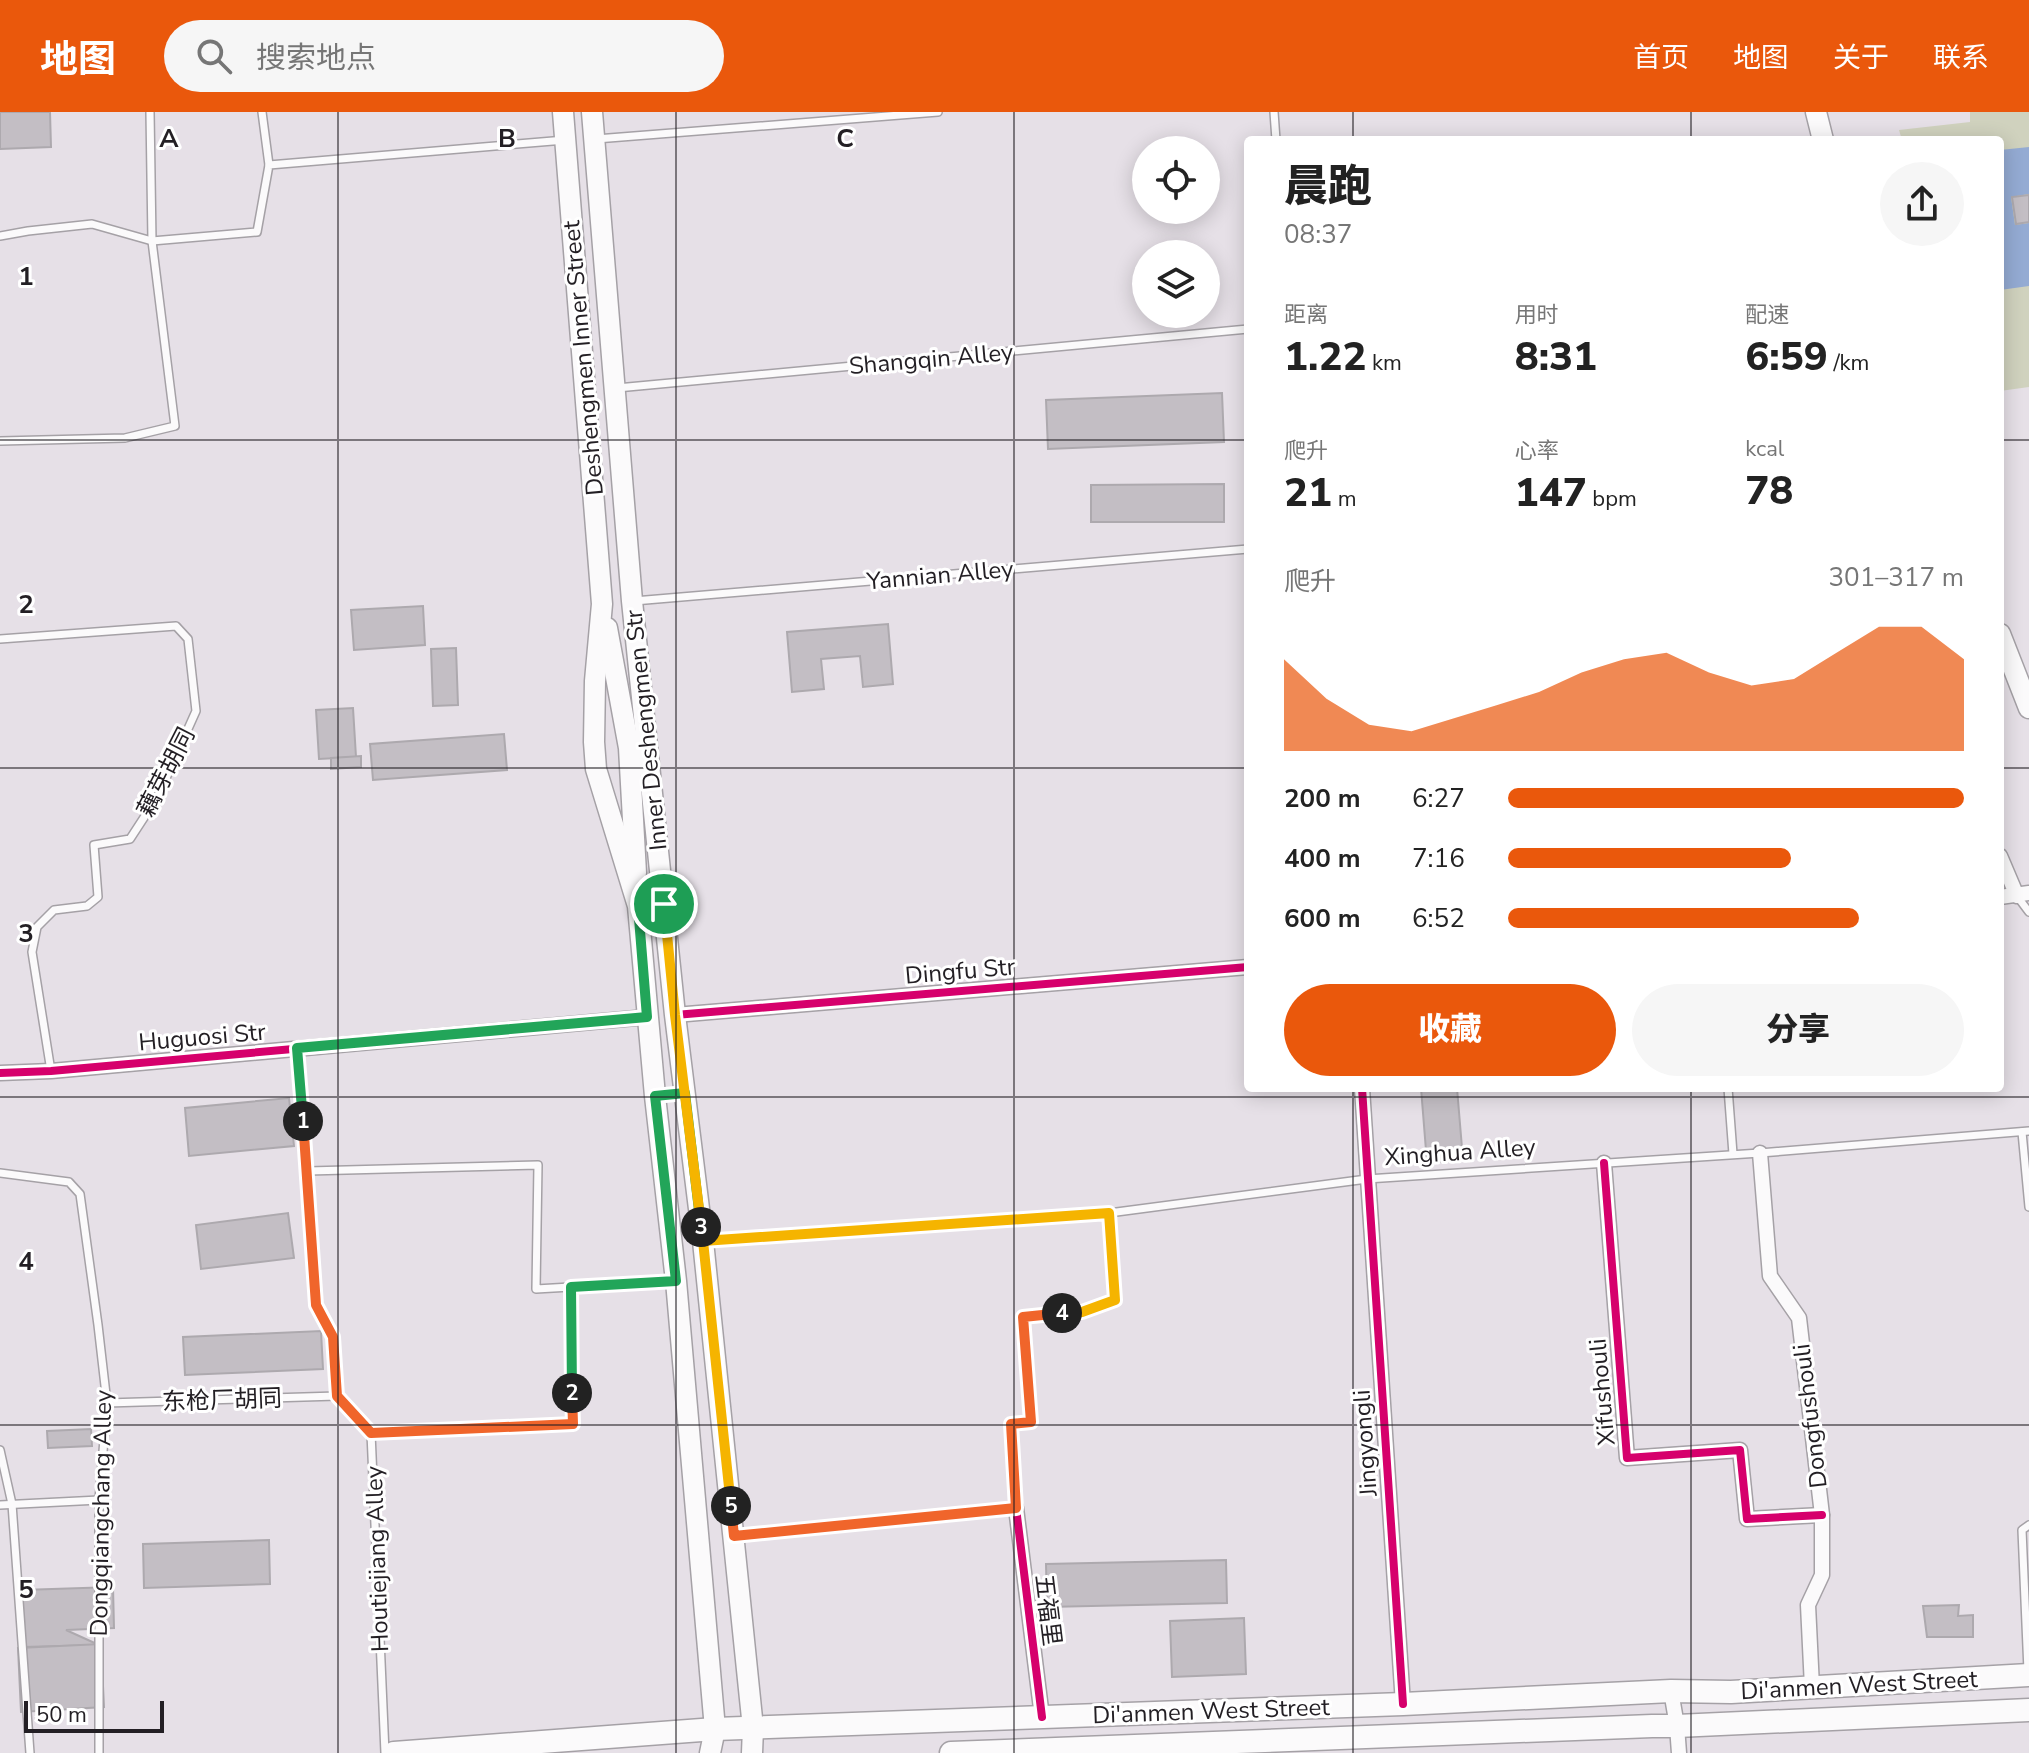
<!DOCTYPE html>
<html lang="zh">
<head>
<meta charset="utf-8">
<style>
	:root { --surface:#fff; --page:#f6f6f6; --text:#222; --muted:#767676; --accent:#ea580c }
	body { margin:0; font-family:"Nunito Sans","Noto Sans SC",sans-serif; background:var(--page); color:var(--text); height:100vh; display:flex; flex-direction:column; font-size:30px; white-space:nowrap }
	* { box-sizing:border-box; margin:0 }
	p { font-size:26px; color:var(--muted) }
	.icon { flex:none; width:44px; height:44px; fill:none; stroke:currentColor; stroke-width:2; stroke-linecap:round; stroke-linejoin:round }
	.map { position:relative; flex:1; overflow:hidden }
	.drawer { position:absolute; left:1244px; top:24px; width:760px; height:956px; display:flex; flex-direction:column; background:var(--surface); border-radius:8px; box-shadow:0 4px 20px #0003 }
	.drawer>* { flex:none }
	.fabs { position:absolute; left:1132px; top:24px; display:grid; gap:16px }
	.fabs a { display:grid; place-items:center; width:88px; height:88px; border-radius:50%; background:var(--surface); box-shadow:0 4px 20px #0003; font-size:40px }
	.scale { position:absolute; left:24px; bottom:20px; width:140px; box-sizing:border-box; padding-left:8px; border:4px solid #231f24; border-top:0; font-size:22px; line-height:28px; white-space:nowrap; color:#231f24; -webkit-text-stroke:6px #fff; paint-order:stroke }
	.pin { position:absolute; display:grid; place-items:center; width:68px; height:68px; color:#fff; margin:-34px; border:4px solid #fff; border-radius:50%; box-shadow:0 2px 8px #0007 }
	.km { position:absolute; width:40px; height:40px; margin:-20px; border-radius:50%; background:#222; color:#fff; font-size:22px; line-height:40px; text-align:center }
	.round { display:grid; place-items:center; flex:none; width:84px; height:84px; border-radius:42px; background:var(--page) }
	.overview { display:flex; align-items:center; justify-content:space-between; height:136px; padding:0 40px }
	h1 { font-size:44px; font-weight:800; line-height:60px }
	.figures { display:grid; grid-template-columns:repeat(3,1fr); gap:12px; height:136px; padding:8px 40px }
	.figures div { display:grid; align-content:center }
	.figures b { font-size:40px; font-weight:800 }
	.figures small { font-size:22px; font-weight:400 }
	.figures p { font-size:22px }
	.chart { height:224px; padding:16px 40px }
	.chart p { display:flex; justify-content:space-between }
	.chart svg { width:100%; height:144px; margin-top:8px; fill:var(--accent); opacity:.7 }
	.cta { display:flex; gap:16px; margin-top:auto; padding:16px 40px }
	.cta a { flex:1; height:92px; border-radius:48px; background:var(--accent); color:#fff; font-size:32px; font-weight:800; line-height:92px; text-align:center }
	.cta a+a { background:var(--page); color:var(--text) }
	ul { padding:0 40px; list-style:none; font-size:26px }
	li { display:grid; grid-template-columns:128px 96px 1fr; align-items:center; height:60px }
	li i { height:20px; border-radius:10px; background:var(--accent) }
	header { display:flex; align-items:center; gap:48px; box-sizing:border-box; height:112px; padding:0 40px; background:var(--accent); color:#fff }
	header strong { font-size:38px }
	nav { display:flex; gap:44px; margin-inline-start:auto; font-size:28px }
	.search { width:560px; height:72px; background:var(--page); display:flex; align-items:center; gap:20px; box-sizing:border-box; padding:0 28px; border-radius:44px; color:var(--muted); font-size:30px }
	.map>svg:first-child { display:block }
	.green { fill:#d0d2be }
	.water { fill:#94abd3 }
	.building { fill:#c3bec4; stroke:#ada9ae; stroke-width:2 }
	.lines { fill:none; stroke-linecap:round; stroke-linejoin:round }
	.lane-casing { stroke:#a5a1a6; stroke-width:10 }
	.street-casing { stroke:#a5a1a6; stroke-width:17 }
	.secondary-casing { stroke:#a5a1a6; stroke-width:23 }
	.primary-casing { stroke:#a5a1a6; stroke-width:25 }
	.lane { stroke:#fbfafb; stroke-width:7 }
	.street { stroke:#fbfafb; stroke-width:14 }
	.secondary { stroke:#fbfafb; stroke-width:20 }
	.primary { stroke:#fbfafb; stroke-width:22 }
	.cycleway-casing { stroke:#fff; stroke-width:13 }
	.cycleway { stroke:#d6006c; stroke-width:8 }
	.split-1-casing { stroke:#fff; stroke-width:16 }
	.split-2-casing { stroke:#fff; stroke-width:16 }
	.split-3-casing { stroke:#fff; stroke-width:16 }
	.split-4-casing { stroke:#fff; stroke-width:16 }
	.split-5-casing { stroke:#fff; stroke-width:16 }
	.split-6-casing { stroke:#fff; stroke-width:16 }
	.split-1 { stroke:#22a559; stroke-width:10 }
	.split-2 { stroke:#f0652b; stroke-width:10 }
	.split-3 { stroke:#22a559; stroke-width:10 }
	.split-4 { stroke:#f5b400; stroke-width:10 }
	.split-5 { stroke:#f0652b; stroke-width:10 }
	.split-6 { stroke:#f5b400; stroke-width:10 }
	.grid { fill:none; stroke:#231f24; stroke-width:2; stroke-opacity:0.55 }
	.labels { text-anchor:middle; stroke-width:6; stroke-linejoin:round; paint-order:stroke }
	.street-label { font-size:24px; fill:#231f24; stroke:#fff }
	.grid-label { font-size:26px; text-anchor:middle; font-weight:bold; fill:#231f24; stroke:#fff; stroke-width:6; stroke-linejoin:round; paint-order:stroke }
</style>
</head>
<body>
<header>
<strong>地图</strong>
<div class="search"><svg class="icon" aria-label="search" viewBox="0 0 24 24"><circle cx="10" cy="10" r="6"/><path d="M15 15l6 6"/></svg>搜索地点</div>
<nav><a>首页</a><a>地图</a><a>关于</a><a>联系</a></nav>
</header>
<div class="map">
<svg width="2029" height="1641" viewBox="0 0 2029 1641">
	<rect width="100%" height="100%" fill="#e6e0e7"/>
	<path class="green" d="M1970 0H2029V275L2000 279V28H1902L1899 18 1970 10Z"/>
	<path class="water" d="M2029 35V82L2011 85 2015 113 2029 111V174L2000 178V38Z"/>
	<g class="building">
		<path d="M0 0H50L51 35 0 37Z"/>
		<path d="M2029 83V110L2016 112 2012 85Z"/>
		<path d="M1222 281 1224 330 1048 337 1046 288Z"/>
		<path d="M1224 372V410H1091V373Z"/>
		<path d="M423 494 425 533 354 538 351 498Z"/>
		<path d="M888 512 893 572 863 575 860 544 821 547 824 577 792 580 787 520Z"/>
		<path d="M456 536 458 593 433 594 431 537Z"/>
		<path d="M353 596 356 645 319 647 316 598Z"/>
		<path d="M504 622 507 658 373 668 370 632Z"/>
		<path d="M361 644V655L331 657V646Z"/>
		<path d="M1421 976H1457L1463 1048 1427 1051Z"/>
		<path d="M289 986 294 1034 189 1044 185 996Z"/>
		<path d="M288 1101 294 1146 201 1157 196 1113Z"/>
		<path d="M321 1219 323 1257 185 1263 183 1225Z"/>
		<path d="M91 1317 92 1334 48 1336 47 1319Z"/>
		<path d="M269 1428 270 1472 144 1476 143 1432Z"/>
		<path d="M1226 1448 1227 1491 1047 1495 1046 1452Z"/>
		<path d="M113 1475 114 1516 66 1518 99 1533 23 1535 22 1478Z"/>
		<path d="M1959 1493 1958 1504 1973 1503V1525H1927L1923 1494Z"/>
		<path d="M1244 1506 1246 1562 1172 1565 1170 1509Z"/>
		<path d="M101 1532 104 1595 21 1600 18 1536Z"/>
	</g>
	<g class="lines">
		<defs>
			<g id="lane">
				<path d="M262 0 269 53"/>
				<path d="M1274 0 1276 28"/>
				<path d="M596 27 938 0"/>
				<path d="M0 124 28 119 92 112 152 129 257 120 269 53 565 28"/>
				<path d="M617 276 1248 217"/>
				<path d="M0 329 125 326 175 314 152 129 150 0"/>
				<path d="M634 489 1248 437"/>
				<path d="M0 527 176 514 188 527 196 599 158 684 130 727 94 733 98 785 87 794 54 798 37 815 32 840 51 959"/>
				<path d="M2017 784 2029 800"/>
				<path d="M297 936 308 1059 316 1193 333 1225 337 1284 371 1321 385 1641"/>
				<path d="M1728 976 1733 1042"/>
				<path d="M2022 1020 2029 1095"/>
				<path d="M308 1059 538 1053 536 1177 674 1169"/>
				<path d="M0 1061 69 1070 80 1082 98 1213 107 1291 99 1388V1641"/>
				<path d="M705 1129 1109 1101 1367 1067 1760 1041 2029 1019"/>
				<path d="M107 1291 337 1284"/>
				<path d="M371 1321 573 1312 571 1175"/>
				<path d="M0 1338 12 1392 30 1641"/>
				<path d="M0 1393 99 1388"/>
				<path d="M737 1424 1016 1396 1011 1312 1031 1310 1023 1205 1082 1200 1115 1188 1109 1101"/>
				<path d="M2028 1559 2022 1418 2029 1413"/>
			</g>
			<g id="street">
				<path d="M2000 744 2017 784"/>
				<path d="M2000 785 2029 781"/>
				<path d="M675 903 1248 855"/>
				<path d="M0 961 51 959 647 905"/>
				<path d="M1362 976 1403 1592"/>
				<path d="M1760 1041 1770 1164 1799 1206 1822 1403V1463L1808 1493 1812 1575"/>
				<path d="M1604 1051 1627 1346 1740 1338 1747 1407 1822 1403"/>
				<path d="M1016 1396 1042 1605"/>
				<path d="M1671 1579 1677 1614 1679 1641"/>
			</g>
			<g id="secondary">
				<path d="M563 0 602 492 595 569 594 630 596 657 638 794 655 984 676 1169 715 1617 710 1641"/>
				<path d="M592 0 632 489 675 903 703 1129 753 1616 752 1641"/>
				<path d="M1816 0 1823 28"/>
				<path d="M607 516 629 636 636 761"/>
				<path d="M2000 522 2029 596"/>
			</g>
			<g id="primary">
				<path d="M394 1641 715 1617 1403 1592 1671 1579 1731 1580 2029 1563"/>
				<path d="M951 1641 1652 1614H1677L2029 1598"/>
			</g>
		</defs>
		<use href="#lane" class="lane-casing"/>
		<use href="#street" class="street-casing"/>
		<use href="#secondary" class="secondary-casing"/>
		<use href="#primary" class="primary-casing"/>
		<use href="#lane" class="lane"/>
		<use href="#street" class="street"/>
		<use href="#secondary" class="secondary"/>
		<use href="#primary" class="primary"/>
		<defs>
			<g id="cycleway">
				<path d="M675 903 1248 855"/>
				<path d="M0 961 51 959 647 905"/>
				<path d="M1362 976 1403 1592"/>
				<path d="M1604 1051 1627 1346 1740 1338 1747 1407 1822 1403"/>
				<path d="M1016 1396 1042 1605"/>
			</g>
		</defs>
		<use href="#cycleway" class="cycleway-casing"/>
		<use href="#cycleway" class="cycleway"/>
	</g>
	<g class="lines">
		<defs>
			<path id="split-1" d="M303 1009 297 936 647 905 638 794 664 792"/>
			<path id="split-2" d="M303 1009 316 1193 333 1225 337 1284 371 1321 573 1312 572 1281"/>
			<path id="split-3" d="M572 1281 571 1175 676 1169 655 984 685 981 701 1115"/>
			<path id="split-4" d="M701 1115 703 1129 1109 1101 1115 1188 1082 1200 1062 1201"/>
			<path id="split-5" d="M731 1394 734 1424 1016 1396 1011 1312 1031 1310 1023 1205 1062 1201"/>
			<path id="split-6" d="M664 792 675 903 703 1129 731 1394"/>
		</defs>
		<use href="#split-1" class="split-1-casing"/>
		<use href="#split-2" class="split-2-casing"/>
		<use href="#split-3" class="split-3-casing"/>
		<use href="#split-4" class="split-4-casing"/>
		<use href="#split-5" class="split-5-casing"/>
		<use href="#split-6" class="split-6-casing"/>
		<use href="#split-1" class="split-1"/>
		<use href="#split-2" class="split-2"/>
		<use href="#split-3" class="split-3"/>
		<use href="#split-4" class="split-4"/>
		<use href="#split-5" class="split-5"/>
		<use href="#split-6" class="split-6"/>
	</g>
	<path class="grid" d="M338 0V1641M676 0V1641M1014 0V1641M1353 0V28M1691 0V28M0 328H1248M2000 328H2029M0 656H1248M2000 656H2029M1353 976V1641M1691 976V1641M0 985H2029M0 1313H2029"/>
	<g class="labels">
		<g class="street-label">
			<text transform="translate(583 246) rotate(-95)" y="8">Deshengmen Inner Street</text>
			<text transform="translate(931 247) rotate(-5)" y="8">Shangqin Alley</text>
			<text transform="translate(940 463) rotate(-5)" y="8">Yannian Alley</text>
			<text transform="translate(646 618) rotate(-96)" y="8">Inner Deshengmen Str</text>
			<text transform="translate(166 660) rotate(-63)" y="8">藕芽胡同</text>
			<text transform="translate(960 859) rotate(-5)" y="8">Dingfu Str</text>
			<text transform="translate(202 925) rotate(-5)" y="8">Huguosi Str</text>
			<text transform="translate(1460 1040) rotate(-4)" y="8">Xinghua Alley</text>
			<text transform="translate(1602 1280) rotate(-95)" y="8">Xifushouli</text>
			<text transform="translate(222 1288) rotate(-2)" y="8">东枪厂胡同</text>
			<text transform="translate(1810 1304) rotate(-97)" y="8">Dongfushouli</text>
			<text transform="translate(1365 1331) rotate(-94)" y="8">Jingyongli</text>
			<text transform="translate(101 1401) rotate(-89)" y="8">Dongqiangchang Alley</text>
			<text transform="translate(377 1447) rotate(-92)" y="8">Houtiejiang Alley</text>
			<text transform="translate(1048 1498) rotate(83)" y="8">五福里</text>
			<text transform="translate(1859 1573) rotate(-3)" y="8">Di'anmen West Street</text>
			<text transform="translate(1211 1599) rotate(-2)" y="8">Di'anmen West Street</text>
		</g>
	</g>
	<g class="grid-label">
		<text x="169" y="35">A</text>
		<text x="507" y="35">B</text>
		<text x="845" y="35">C</text>
		<text x="26" y="173">1</text>
		<text x="26" y="501">2</text>
		<text x="26" y="830">3</text>
		<text x="26" y="1158">4</text>
		<text x="26" y="1486">5</text>
	</g>
</svg>
<div class="fabs">
<a><svg class="icon" aria-label="locate" viewBox="0 0 24 24"><circle cx="12" cy="12" r="6"/><path d="M12 2v4M12 18v4M2 12h4M18 12h4"/></svg></a>
<a><svg class="icon" aria-label="layers" viewBox="0 0 24 24"><path d="M12 4l9 5-9 5-9-5zM3 14l9 5 9-5"/></svg></a>
</div>
<div class="scale">50 m</div>
<div class="pin" style="left:664px;top:792px;background:#1e9e55"><svg class="icon" aria-label="arrive" viewBox="0 0 24 24"><path d="M6 21V4h12l-3 4 3 4H6"/></svg></div>
<b class="km" style="left:303px;top:1009px">1</b>
<b class="km" style="left:572px;top:1281px">2</b>
<b class="km" style="left:701px;top:1115px">3</b>
<b class="km" style="left:1062px;top:1201px">4</b>
<b class="km" style="left:731px;top:1394px">5</b>
<section class="drawer">
<div class="overview"><div><h1>晨跑</h1><p>08:37</p></div><a class="round"><svg class="icon" aria-label="share" viewBox="0 0 24 24"><path d="M12 15V3M7 8l5-5 5 5M5 13v7h14v-7"/></svg></a></div>
<div class="figures">
<div><p>距离</p><b>1.22<small> km</small></b></div>
<div><p>用时</p><b>8:31</b></div>
<div><p>配速</p><b>6:59<small> /km</small></b></div>
</div>
<div class="figures">
<div><p>爬升</p><b>21<small> m</small></b></div>
<div><p>心率</p><b>147<small> bpm</small></b></div>
<div><p>kcal</p><b>78</b></div>
</div>
<div class="chart"><p><span>爬升</span>301–317 m</p>
<svg viewBox="0 0 160 44" preserveAspectRatio="none"><path d="M0 44V16L10 28L20 36L30 38L40 34L50 30L60 26L70 20L80 16L90 14L100 20L110 24L120 22L130 14L140 6L150 6L160 16V44z"/></svg>
</div>
<ul>
<li><b>200 m</b>6:27<i style="width:100%"></i></li>
<li><b>400 m</b>7:16<i style="width:62%"></i></li>
<li><b>600 m</b>6:52<i style="width:77%"></i></li>
</ul>
<div class="cta"><a>收藏</a><a>分享</a></div>
</section>
</div>
</body>
</html>
